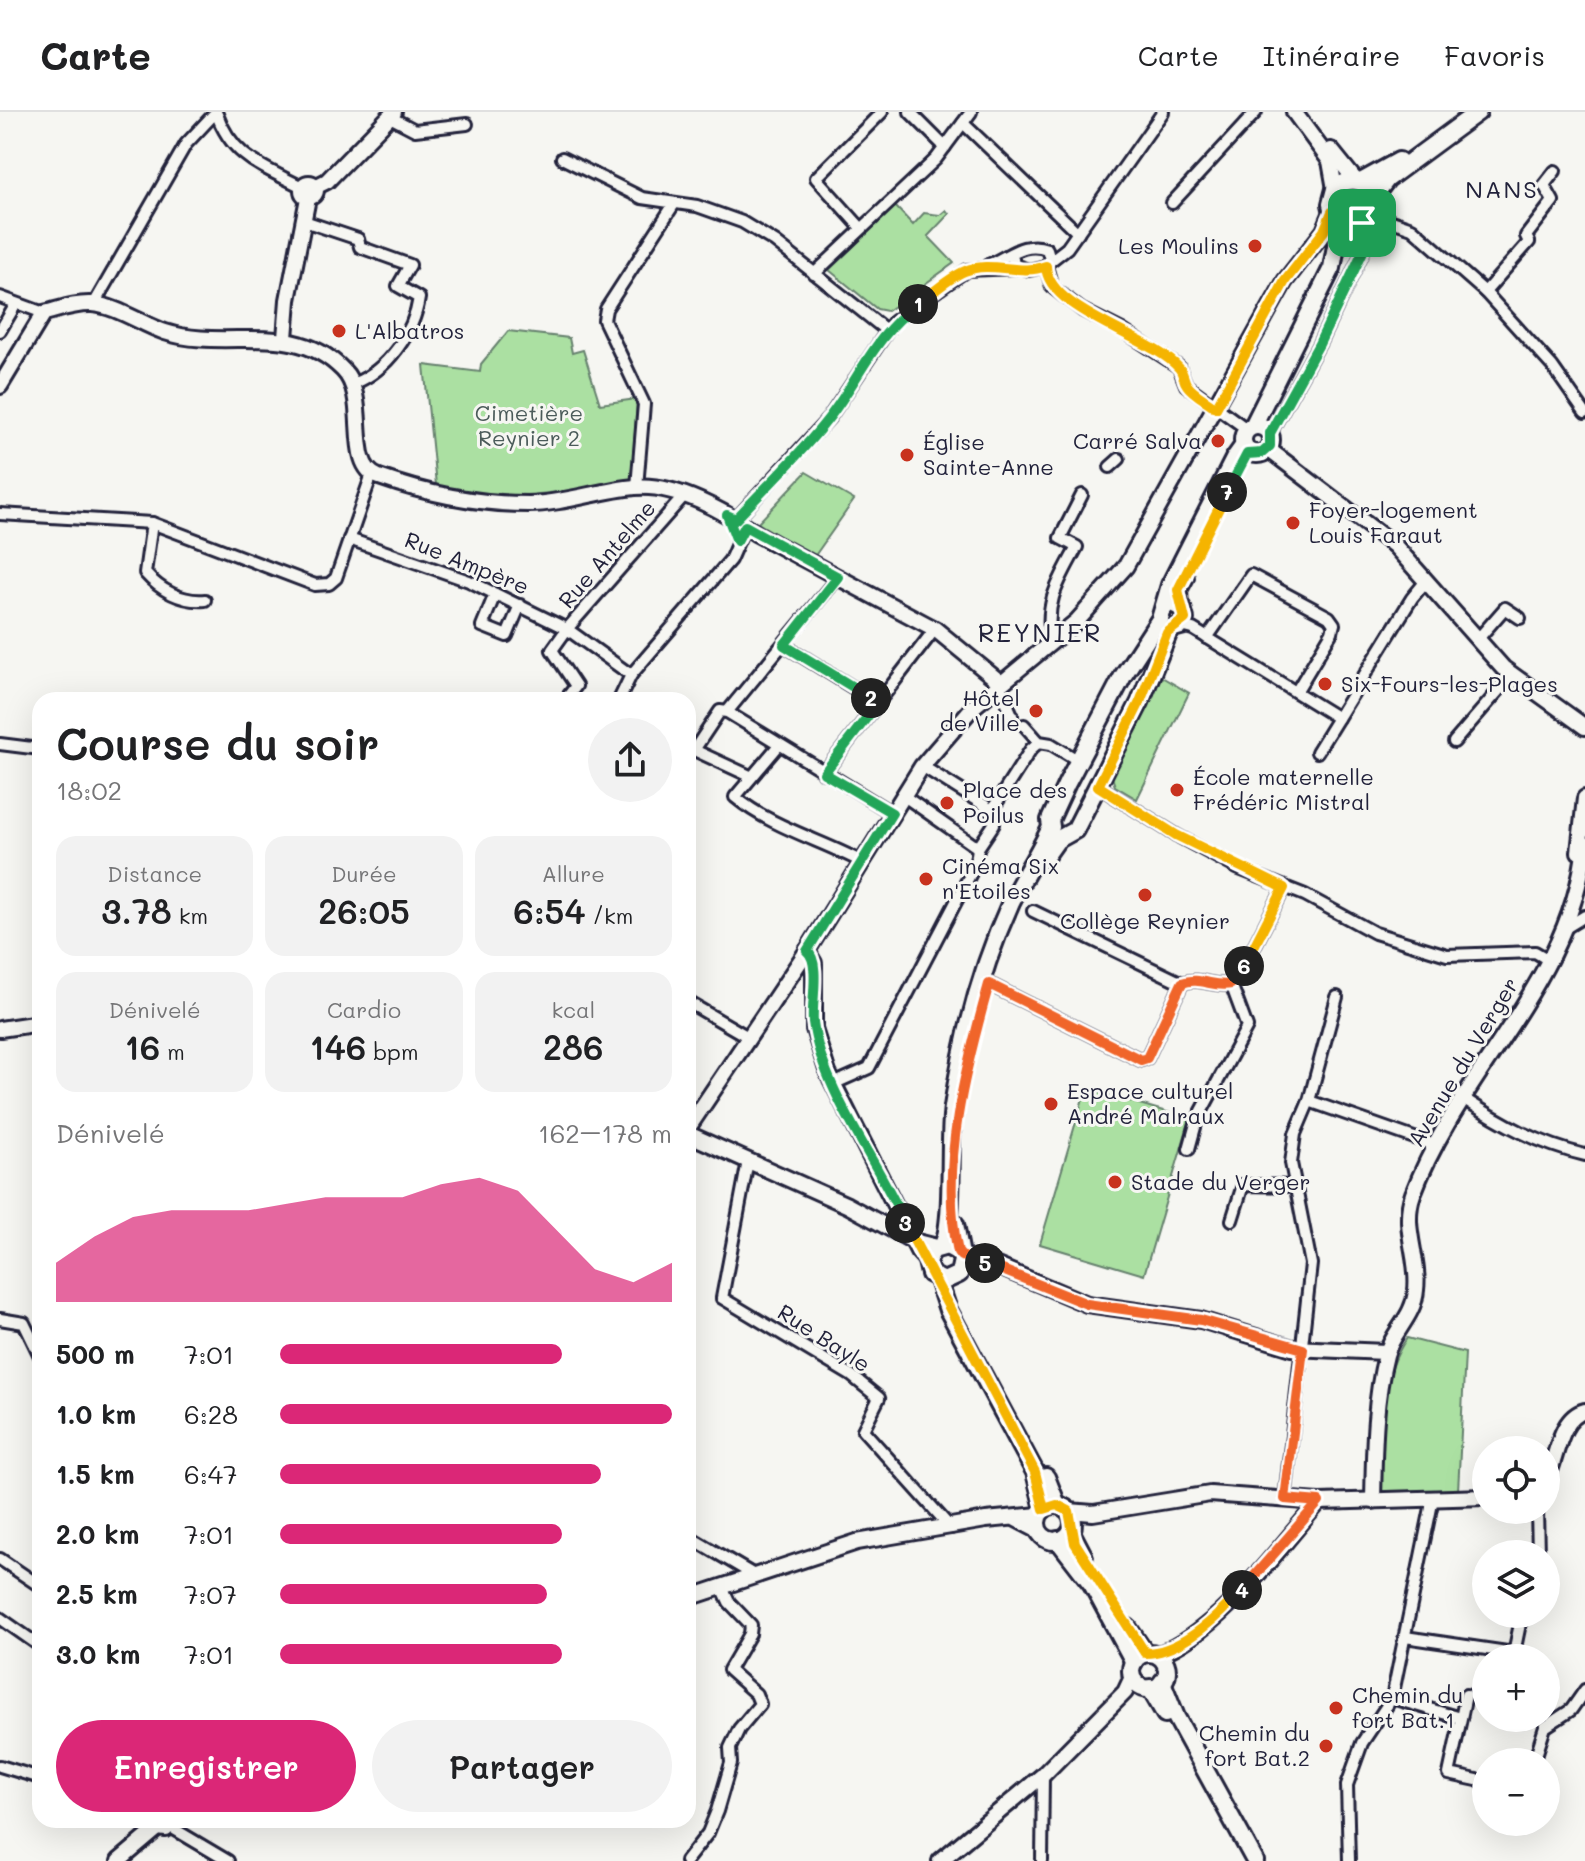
<!DOCTYPE html>
<html lang="fr">
<head>
<meta charset="utf-8">
<style>
	:root { --surface:#fff; --page:#f2f2f2; --text:#202124; --muted:#757577; --line:#e0e0e0; --accent:#db2777 }
	body { margin:0; font-family:Mali,sans-serif; background:var(--page); color:var(--text); height:100vh; display:flex; flex-direction:column; font-size:30px; white-space:nowrap }
	* { box-sizing:border-box; margin:0 }
	p { font-size:26px; color:var(--muted) }
	.icon { flex:none; width:44px; height:44px; fill:none; stroke:currentColor; stroke-width:2; stroke-linecap:round; stroke-linejoin:round }
	.map { position:relative; flex:1; overflow:hidden }
	.side { position:absolute; left:32px; top:580px; width:664px; height:1136px; display:flex; flex-direction:column; background:var(--surface); border-radius:24px; box-shadow:0 8px 32px #0002 }
	.side>* { flex:none }
	.fabs { position:absolute; left:1472px; top:1324px; display:grid; gap:16px }
	.fabs a { display:grid; place-items:center; width:88px; height:88px; border-radius:50%; background:var(--surface); box-shadow:0 8px 32px #0002; font-size:40px }
	.pin { position:absolute; display:grid; place-items:center; width:68px; height:68px; color:#fff; margin:-34px; border-radius:16px; box-shadow:0 4px 12px #0006 }
	.km { position:absolute; width:40px; height:40px; margin:-20px; border-radius:50%; background:#222; color:#fff; font-size:22px; line-height:40px; text-align:center }
	.round { display:grid; place-items:center; flex:none; width:84px; height:84px; border-radius:42px; background:var(--page) }
	.overview { display:flex; align-items:center; justify-content:space-between; height:136px; padding:0 24px }
	h1 { font-size:44px; font-weight:600; line-height:60px }
	.figures { display:grid; grid-template-columns:repeat(3,1fr); gap:12px; height:136px; padding:8px 24px }
	.figures div { display:grid; align-content:center; border-radius:20px; background:var(--page); text-align:center }
	.figures b { font-size:34px; font-weight:600 }
	.figures small { font-size:22px; font-weight:400 }
	.figures p { font-size:22px }
	.chart { height:224px; padding:16px 24px }
	.chart p { display:flex; justify-content:space-between }
	.chart svg { width:100%; height:144px; margin-top:8px; fill:var(--accent); opacity:.7 }
	.button { display:flex; gap:16px; margin-top:auto; padding:16px 24px }
	.button a { flex:1; height:92px; border-radius:48px; background:var(--accent); color:#fff; font-size:32px; font-weight:600; line-height:92px; text-align:center }
	.button a+a { background:var(--page); color:var(--text) }
	ul { padding:0 24px; list-style:none; font-size:26px }
	li { display:grid; grid-template-columns:128px 96px 1fr; align-items:center; height:60px }
	li i { height:20px; border-radius:10px; background:var(--accent) }
	header { display:flex; align-items:center; gap:48px; box-sizing:border-box; height:112px; padding:0 40px; background:var(--surface); border-bottom:2px solid var(--line) }
	header strong { font-size:38px }
	nav { display:flex; gap:44px; margin-inline-start:auto; font-size:28px }
	.map>svg:first-child { display:block }
	.green { fill:#abe0a2; stroke:#66816e; stroke-width:2 }
	.lines { fill:none; stroke-linecap:round; stroke-linejoin:round }
	.street-casing { stroke:#22223b; stroke-width:16 }
	.secondary-casing { stroke:#22223b; stroke-width:20 }
	.primary-casing { stroke:#22223b; stroke-width:22 }
	.street { stroke:#f6f6f2; stroke-width:10 }
	.secondary { stroke:#f6f6f2; stroke-width:14 }
	.primary { stroke:#f6f6f2; stroke-width:16 }
	.split-1-casing { stroke:#fff; stroke-width:16 }
	.split-2-casing { stroke:#fff; stroke-width:16 }
	.split-3-casing { stroke:#fff; stroke-width:16 }
	.split-4-casing { stroke:#fff; stroke-width:16 }
	.split-5-casing { stroke:#fff; stroke-width:16 }
	.split-6-casing { stroke:#fff; stroke-width:16 }
	.split-7-casing { stroke:#fff; stroke-width:16 }
	.split-8-casing { stroke:#fff; stroke-width:16 }
	.split-1 { stroke:#f5b400; stroke-width:10 }
	.split-2 { stroke:#22a559; stroke-width:10 }
	.split-3 { stroke:#22a559; stroke-width:10 }
	.split-4 { stroke:#f5b400; stroke-width:10 }
	.split-5 { stroke:#f0652b; stroke-width:10 }
	.split-6 { stroke:#f0652b; stroke-width:10 }
	.split-7 { stroke:#f5b400; stroke-width:10 }
	.split-8 { stroke:#22a559; stroke-width:10 }
	.poi-dot { fill:#c8321e; stroke:#f6f6f2; stroke-width:3 }
	.labels { text-anchor:middle; stroke-width:6; stroke-linejoin:round; paint-order:stroke }
	.poi-label { font-size:22px; fill:#22223b; stroke:#f6f6f2; text-anchor:start }
	.park-label { font-size:22px; fill:#4b5b5a; stroke:#f6f6f2 }
	.street-label { font-size:22px; fill:#22223b; stroke:#f6f6f2 }
	.neighbourhood-label { font-size:24px; letter-spacing:2px; fill:#22223b; stroke:#f6f6f2 }
	.quarter-label { font-size:26px; letter-spacing:2px; fill:#22223b; stroke:#f6f6f2 }
</style>
</head>
<body>
<header>
<strong>Carte</strong>
<nav><a>Carte</a><a>Itinéraire</a><a>Favoris</a></nav>
</header>
<div class="map">
<svg width="1585" height="1749" viewBox="0 0 1585 1749">
	<rect width="100%" height="100%" fill="#f6f6f2"/>
	<filter id="ink" filterUnits="userSpaceOnUse"><feTurbulence type="fractalNoise" baseFrequency=".0125" numOctaves="2"/><feDisplacementMap in="SourceGraphic" scale="16" xChannelSelector="R" yChannelSelector="G"/><feConvolveMatrix kernelMatrix="1 2 1 2 8 2 1 2 1" color-interpolation-filters="sRGB"/></filter>
	<g filter="url(#ink)">
		<g class="green">
			<path d="M895 94 913 113 924 101 940 103 946 98 949 102 928 124 954 151 887 199 877 197 829 158Z"/>
			<path d="M508 219 569 226 572 241 583 238 600 292 637 287 632 368C562 380 506 393 436 373L424 253 480 260 481 252Z"/>
			<path d="M806 360 854 388 814 445 758 411Z"/>
			<path d="M1160 564 1189 581 1137 687 1115 674 1112 665Z"/>
			<path d="M1086 976 1190 1007 1144 1163 1040 1132Z"/>
			<path d="M1407 1226 1465 1241 1458 1379 1382 1382C1383 1331 1376 1270 1407 1226Z"/>
		</g>
		<g class="lines">
			<defs>
				<g id="street">
					<path d="M216 0C232 46 262 54 302 75"/>
					<path d="M910 0 945 35"/>
					<path d="M390 5 415 18 467 12"/>
					<path d="M963 11 1078 121"/>
					<path d="M562 46 642 86 697 94 742 110 775 130 887 219"/>
					<path d="M1172 91 1256 0"/>
					<path d="M1371 102 1412 116 1485 180 1552 254 1585 301"/>
					<path d="M304 109 358 127 360 135 410 153 398 174 419 186C414 221 387 258 355 271"/>
					<path d="M861 116 816 66 882 0"/>
					<path d="M1049 150 1067 136 1163 0"/>
					<path d="M988 153C1008 145 1024 128 1047 137L1050 147 1046 154 1029 158 1014 153 1012 141"/>
					<path d="M1046 154 1052 175 1082 198 1122 218 1179 255 1186 273 1248 318"/>
					<path d="M814 162 936 47 971 0"/>
					<path d="M1485 180 1529 130 1526 124 1553 89 1544 73 1555 59"/>
					<path d="M0 185 44 201"/>
					<path d="M94 192 186 32 216 0"/>
					<path d="M0 219 16 192"/>
					<path d="M1270 321 1319 232 1366 133 1382 117V106"/>
					<path d="M1110 355 1119 347"/>
					<path d="M637 375 644 292 604 208 606 197 674 92"/>
					<path d="M0 402 152 411 315 473 329 472 336 466 372 362"/>
					<path d="M736 407 829 306 894 209 967 158 1017 156"/>
					<path d="M152 411 145 461C160 478 181 490 205 488"/>
					<path d="M349 427 469 469 567 517 552 538 576 574 565 588"/>
					<path d="M495 482 482 514 507 524 520 493"/>
					<path d="M1181 514 1193 517 1338 606"/>
					<path d="M1207 526 1251 463 1329 505 1334 512 1332 520 1296 580"/>
					<path d="M1477 528 1505 496 1520 506"/>
					<path d="M1052 529C1043 491 1060 467 1077 435L1060 426 1082 383"/>
					<path d="M784 533 878 591"/>
					<path d="M631 563 730 448 745 414"/>
					<path d="M999 573 1012 603"/>
					<path d="M619 588 631 563 567 517 683 385"/>
					<path d="M727 600 838 465"/>
					<path d="M1024 613 1039 630 1051 632 1079 649"/>
					<path d="M1454 630 1512 563"/>
					<path d="M0 632 40 637"/>
					<path d="M779 633 735 685C771 715 821 728 862 750"/>
					<path d="M688 636 694 638 720 599 727 600 892 701"/>
					<path d="M694 638 750 664"/>
					<path d="M1317 640 1412 486 1426 469"/>
					<path d="M922 654 992 698"/>
					<path d="M824 661 935 517"/>
					<path d="M1098 674 1176 723 1237 756 1305 783 1375 821 1447 843 1535 840 1547 847"/>
					<path d="M904 684 978 736"/>
					<path d="M976 750 978 736 994 712 992 698 1031 637 1039 630"/>
					<path d="M1567 815 1585 804"/>
					<path d="M1182 871C1200 864 1213 876 1231 872"/>
					<path d="M989 872 1141 948 1147 946 1182 871 1033 799"/>
					<path d="M688 890 748 925"/>
					<path d="M833 972 869 956 971 761"/>
					<path d="M1463 986C1502 1012 1539 1032 1585 1043"/>
					<path d="M1309 989 1437 1034"/>
					<path d="M1189 1037 1197 1008 1247 915 1231 872 1238 866 1284 776"/>
					<path d="M748 1049 722 1186 852 1264 879 1286 863 1318 951 1416"/>
					<path d="M1232 1108 1243 1073 1296 1074"/>
					<path d="M0 1207 24 1211 40 1244"/>
					<path d="M1285 1387 1311 1152 1291 1051 1295 1022 1309 989 1337 885"/>
					<path d="M1537 1398 1538 1442"/>
					<path d="M688 1424 754 1463"/>
					<path d="M0 1447 40 1474"/>
					<path d="M0 1506 40 1534"/>
					<path d="M1405 1525 1514 1541 1513 1546"/>
					<path d="M1514 1541 1522 1502"/>
					<path d="M1466 1583 1449 1662 1486 1670"/>
					<path d="M1392 1586 1460 1606"/>
					<path d="M1534 1650 1545 1615 1571 1598 1585 1578"/>
					<path d="M0 1654 40 1666"/>
					<path d="M146 1708 156 1710"/>
					<path d="M169 1714 228 1749"/>
					<path d="M686 1749 708 1721 717 1699 731 1651 730 1636 739 1617 760 1592 756 1582 729 1558 750 1522 751 1513 729 1490 722 1475"/>
					<path d="M1042 1749 1043 1663"/>
					<path d="M1349 1749 1347 1673 1362 1631 1392 1586 1433 1386"/>
				</g>
				<g id="secondary">
					<path d="M1294 0 1330 49 1335 77"/>
					<path d="M1331 38 1356 69"/>
					<circle cx="309" cy="78" r="7"/>
					<path d="M315 75 327 69 394 0"/>
					<path d="M285 226 288 188 308 86"/>
					<path d="M0 274 44 201C60 197 76 191 92 192 117 194 141 212 165 220 226 240 293 206 343 258 371 286 344 353 379 365 427 382 477 392 528 392 563 392 600 378 635 375 675 371 726 400 757 422L935 517 1001 571"/>
					<path d="M1268 337 1395 434 1503 556 1585 615"/>
					<path d="M1579 740 1585 686"/>
					<path d="M807 839 814 851V917L828 961 918 1139 927 1149"/>
					<path d="M0 917 40 911"/>
					<path d="M688 1016 807 839 922 654 973 595 1077 509 1126 454 1285 169 1324 119 1332 100"/>
					<path d="M688 1022 847 1093 913 1129 937 1135"/>
					<path d="M961 1144 997 1154 1087 1192 1201 1208 1292 1236 1386 1240"/>
					<path d="M1546 1368C1557 1348 1558 1306 1585 1299"/>
					<path d="M1373 1389C1374 1341 1374 1290 1386 1243 1392 1220 1414 1205 1416 1178 1420 1146 1401 1115 1413 1082 1459 959 1573 868 1585 732"/>
					<path d="M1069 1399 1093 1401 1210 1382 1319 1390 1486 1385"/>
					<path d="M1016 1407 1039 1419"/>
					<path d="M688 1486 857 1430 986 1408 1039 1403"/>
					<path d="M1157 1543C1219 1520 1276 1439 1319 1390"/>
					<path d="M158 1716 166 1717 168 1708"/>
					<path d="M119 1749 158 1716"/>
					<path d="M940 1749 1043 1663 1125 1580 1132 1565"/>
				</g>
				<g id="primary">
					<path d="M1361 70 1399 49"/>
					<path d="M1374 84 1387 67 1478 0"/>
					<path d="M1253 314 1332 156 1338 123 1331 92 1335 77C1352 61 1374 70 1375 94L1367 107 1350 113 1335 104"/>
					<circle cx="1257" cy="328" r="14"/>
					<path d="M1179 493 1178 478 1185 465"/>
					<path d="M1170 517 1181 514 1185 507 1182 496 1172 491"/>
					<path d="M1045 745 1057 728 1075 718 1140 590 1170 517"/>
					<path d="M955 1112 962 1148 959 1162 944 1169 930 1162 927 1149 933 1138 947 1134 958 1140"/>
					<path d="M942 1134C955 1115 948 1026 953 995 963 926 982 854 1011 790 1023 765 1039 741 1051 715L1050 708 1067 671 1123 564 1160 507 1170 473 1234 347 1244 333"/>
					<path d="M938 1168 948 1198 1035 1360 1044 1397"/>
					<path d="M1046 1365 1057 1393"/>
					<circle cx="1055" cy="1411" r="18"/>
					<path d="M1071 1420 1084 1445"/>
					<path d="M1058 1428 1092 1472 1134 1550"/>
					<path d="M1128 1516 1145 1541"/>
					<circle cx="1149" cy="1559" r="18"/>
					<path d="M1162 1570 1176 1605 1255 1749"/>
					<path d="M1150 1576 1165 1602"/>
				</g>
			</defs>
			<use href="#street" class="street-casing"/>
			<use href="#secondary" class="secondary-casing"/>
			<use href="#primary" class="primary-casing"/>
			<use href="#street" class="street"/>
			<use href="#secondary" class="secondary"/>
			<use href="#primary" class="primary"/>
		</g>
	</g>
	<g class="lines" filter="url(#ink)">
		<defs>
			<path id="split-1" d="M918 192C933 181 948 166 965 159 991 148 1020 164 1046 154 1047 199 1151 224 1179 256 1184 261 1183 268 1187 273 1193 282 1208 289 1216 296L1285 169 1324 119 1332 100 1344 111H1362"/>
			<path id="split-2" d="M871 586 784 533 838 465 745 414 737 429 727 403 736 407C767 374 800 343 828 307 860 266 875 222 918 192"/>
			<path id="split-3" d="M871 586 878 591 824 661 892 701 807 839C821 850 811 892 813 910 822 978 877 1048 905 1111"/>
			<path id="split-4" d="M905 1111 1035 1360 1044 1397 1057 1393 1069 1399 1075 1431 1145 1541C1181 1541 1218 1505 1242 1478"/>
			<path id="split-5" d="M985 1151 1087 1192 1201 1208 1303 1237 1285 1387 1319 1390 1242 1478"/>
			<path id="split-6" d="M985 1151 961 1144 958 1140C939 1055 966 953 989 872L1141 948 1147 946 1182 871C1200 864 1213 876 1231 872L1244 854"/>
			<path id="split-7" d="M1227 380 1178 478 1185 507 1167 521 1140 590 1098 674 1176 723 1284 776 1244 854"/>
			<path id="split-8" d="M1227 380 1247 342 1262 341 1270 334V321L1319 232 1366 133 1382 117V106L1371 102 1362 111"/>
		</defs>
		<use href="#split-1" class="split-1-casing"/>
		<use href="#split-2" class="split-2-casing"/>
		<use href="#split-3" class="split-3-casing"/>
		<use href="#split-4" class="split-4-casing"/>
		<use href="#split-5" class="split-5-casing"/>
		<use href="#split-6" class="split-6-casing"/>
		<use href="#split-7" class="split-7-casing"/>
		<use href="#split-8" class="split-8-casing"/>
		<use href="#split-1" class="split-1"/>
		<use href="#split-2" class="split-2"/>
		<use href="#split-3" class="split-3"/>
		<use href="#split-4" class="split-4"/>
		<use href="#split-5" class="split-5"/>
		<use href="#split-6" class="split-6"/>
		<use href="#split-7" class="split-7"/>
		<use href="#split-8" class="split-8"/>
	</g>
	<g class="poi-dot">
		<circle cx="1255" cy="134" r="8"/>
		<circle cx="339" cy="219" r="8"/>
		<circle cx="1218" cy="329" r="8"/>
		<circle cx="907" cy="343" r="8"/>
		<circle cx="1293" cy="411" r="8"/>
		<circle cx="1325" cy="572" r="8"/>
		<circle cx="1036" cy="599" r="8"/>
		<circle cx="1177" cy="678" r="8"/>
		<circle cx="947" cy="691" r="8"/>
		<circle cx="926" cy="767" r="8"/>
		<circle cx="1145" cy="783" r="8"/>
		<circle cx="1051" cy="992" r="8"/>
		<circle cx="1115" cy="1070" r="8"/>
		<circle cx="1336" cy="1596" r="8"/>
		<circle cx="1326" cy="1634" r="8"/>
	</g>
	<g class="labels">
		<g class="poi-label">
			<text x="1239" y="142" text-anchor="end">Les Moulins</text>
			<text x="355" y="227">L'Albatros</text>
			<text x="1202" y="337" text-anchor="end">Carré Salva</text>
			<text x="923" y="338">Église<tspan x="923" dy="25">Sainte-Anne</tspan></text>
			<text x="1309" y="406">Foyer-logement<tspan x="1309" dy="25">Louis Faraut</tspan></text>
			<text x="1341" y="580">Six-Fours-les-Plages</text>
			<text x="1020" y="594" text-anchor="end">Hôtel<tspan x="1020" dy="25">de Ville</tspan></text>
			<text x="1193" y="673">École maternelle<tspan x="1193" dy="25">Frédéric Mistral</tspan></text>
			<text x="963" y="686">Place des<tspan x="963" dy="25">Poilus</tspan></text>
			<text x="942" y="762">Cinéma Six<tspan x="942" dy="25">n'Etoiles</tspan></text>
			<text x="1145" y="817" text-anchor="middle">Collège Reynier</text>
			<text x="1067" y="987">Espace culturel<tspan x="1067" dy="25">André Malraux</tspan></text>
			<text x="1131" y="1078">Stade du Verger</text>
			<text x="1352" y="1591">Chemin du<tspan x="1352" dy="25">fort Bat.1</tspan></text>
			<text x="1310" y="1629" text-anchor="end">Chemin du<tspan x="1310" dy="25">fort Bat.2</tspan></text>
		</g>
		<g class="park-label">
			<text x="529" y="309">Cimetière<tspan x="529" dy="25">Reynier 2</tspan></text>
		</g>
		<g class="street-label">
			<text transform="translate(607 442) rotate(-49)" y="8">Rue Antelme</text>
			<text transform="translate(467 451) rotate(22)" y="8">Rue Ampère</text>
			<text transform="translate(1463 950) rotate(-59)" y="8">Avenue du Verger</text>
			<text transform="translate(824 1226) rotate(33)" y="8">Rue Bayle</text>
		</g>
		<g class="neighbourhood-label">
			<text x="1502" y="86">NANS</text>
		</g>
		<g class="quarter-label">
			<text x="1040" y="530">REYNIER</text>
		</g>
	</g>
</svg>
<div class="fabs">
<a><svg class="icon" aria-label="locate" viewBox="0 0 24 24"><circle cx="12" cy="12" r="6"/><path d="M12 2v4M12 18v4M2 12h4M18 12h4"/></svg></a>
<a><svg class="icon" aria-label="layers" viewBox="0 0 24 24"><path d="M12 4l9 5-9 5-9-5zM3 14l9 5 9-5"/></svg></a>
<a>+</a>
<a>−</a>
</div>
<div class="pin" style="left:1362px;top:111px;background:#1e9e55"><svg class="icon" aria-label="arrive" viewBox="0 0 24 24"><path d="M6 21V4h12l-3 4 3 4H6"/></svg></div>
<b class="km" style="left:918px;top:192px">1</b>
<b class="km" style="left:871px;top:586px">2</b>
<b class="km" style="left:905px;top:1111px">3</b>
<b class="km" style="left:1242px;top:1478px">4</b>
<b class="km" style="left:985px;top:1151px">5</b>
<b class="km" style="left:1244px;top:854px">6</b>
<b class="km" style="left:1227px;top:380px">7</b>
<section class="side">
<div class="overview"><div><h1>Course du soir</h1><p>18:02</p></div><a class="round"><svg class="icon" aria-label="share" viewBox="0 0 24 24"><path d="M12 15V3M7 8l5-5 5 5M5 13v7h14v-7"/></svg></a></div>
<div class="figures">
<div><p>Distance</p><b>3.78<small> km</small></b></div>
<div><p>Durée</p><b>26:05</b></div>
<div><p>Allure</p><b>6:54<small> /km</small></b></div>
</div>
<div class="figures">
<div><p>Dénivelé</p><b>16<small> m</small></b></div>
<div><p>Cardio</p><b>146<small> bpm</small></b></div>
<div><p>kcal</p><b>286</b></div>
</div>
<div class="chart"><p><span>Dénivelé</span>162–178 m</p>
<svg viewBox="0 0 160 44" preserveAspectRatio="none"><path d="M0 44V32L10 24L20 18L30 16L40 16L50 16L60 14L70 12L80 12L90 12L100 8L110 6L120 10L130 22L140 34L150 38L160 32V44z"/></svg>
</div>
<ul>
<li><b>500 m</b>7:01<i style="width:72%"></i></li>
<li><b>1.0 km</b>6:28<i style="width:100%"></i></li>
<li><b>1.5 km</b>6:47<i style="width:82%"></i></li>
<li><b>2.0 km</b>7:01<i style="width:72%"></i></li>
<li><b>2.5 km</b>7:07<i style="width:68%"></i></li>
<li><b>3.0 km</b>7:01<i style="width:72%"></i></li>
</ul>
<div class="button"><a>Enregistrer</a><a>Partager</a></div>
</section>
</div>
</body>
</html>
